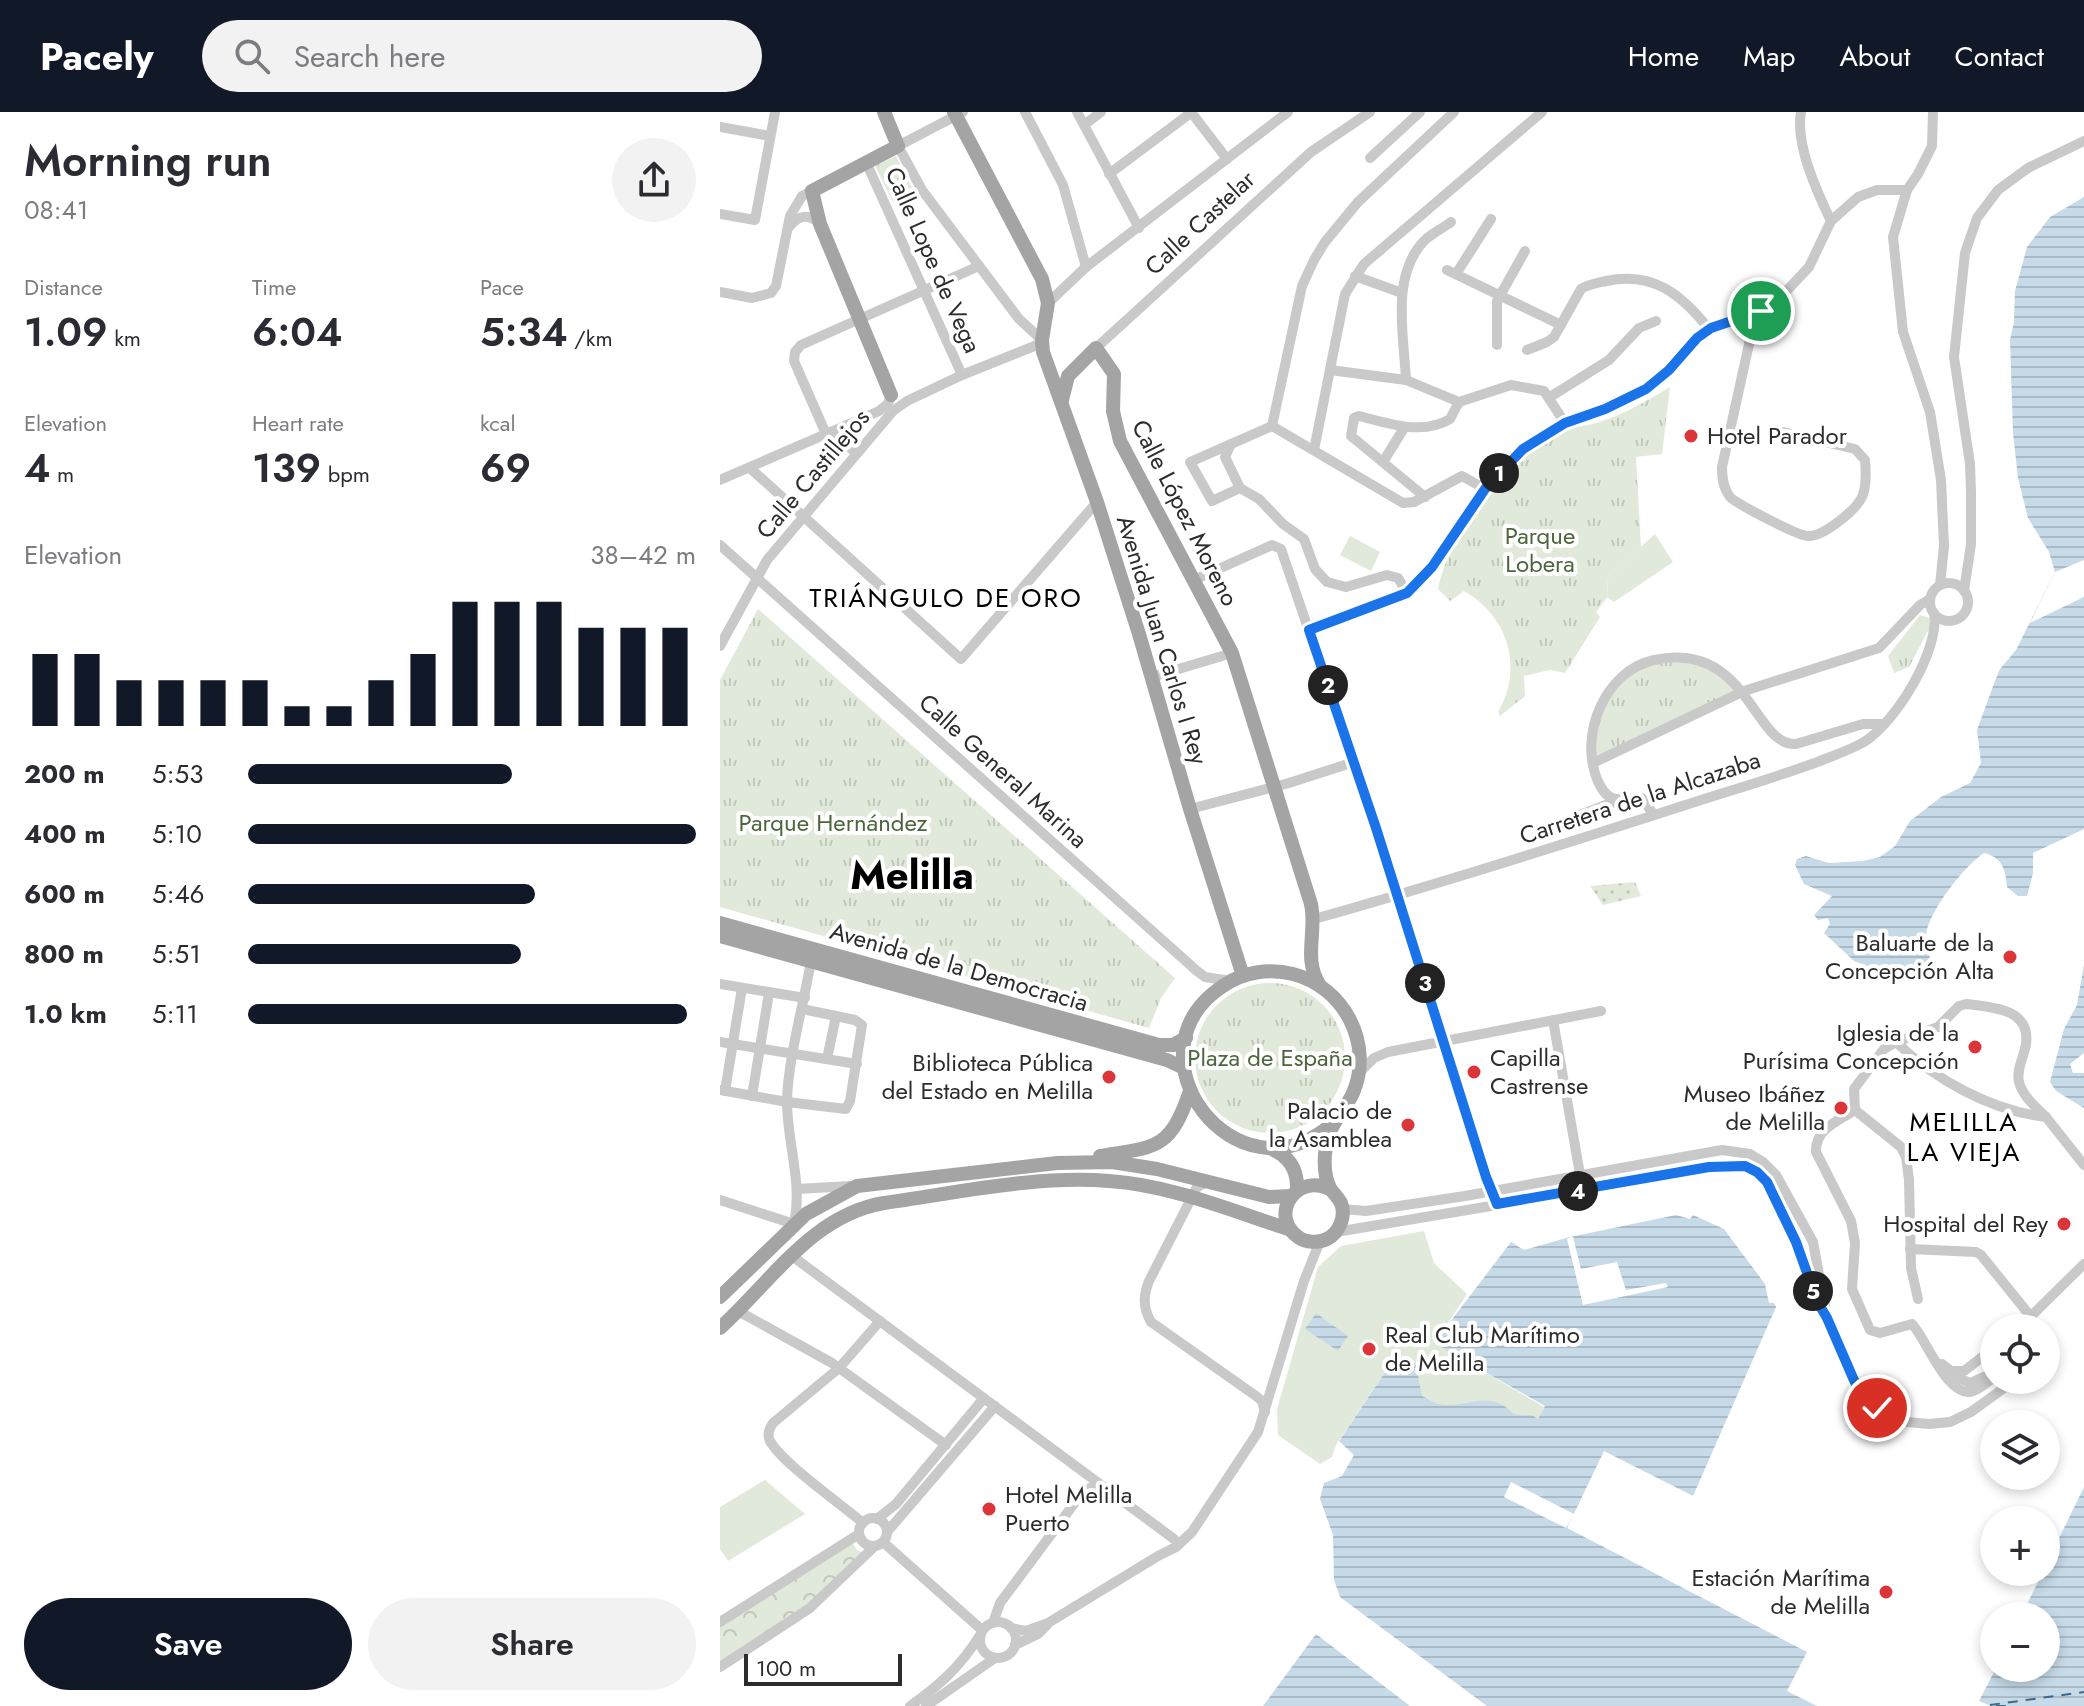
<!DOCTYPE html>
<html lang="en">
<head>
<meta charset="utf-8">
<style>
	:root { --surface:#fff; --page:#f2f2f3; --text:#2b2b33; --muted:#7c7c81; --accent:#111827 }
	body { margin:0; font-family:Jost,sans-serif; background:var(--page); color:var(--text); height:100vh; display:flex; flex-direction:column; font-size:30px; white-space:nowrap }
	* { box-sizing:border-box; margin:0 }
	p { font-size:26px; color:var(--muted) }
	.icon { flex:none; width:44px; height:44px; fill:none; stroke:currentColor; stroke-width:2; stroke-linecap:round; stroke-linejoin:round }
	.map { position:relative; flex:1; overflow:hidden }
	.sheet { display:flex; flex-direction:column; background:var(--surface); width:720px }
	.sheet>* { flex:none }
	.controls { position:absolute; left:1260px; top:1202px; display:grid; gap:16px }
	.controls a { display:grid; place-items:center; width:80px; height:80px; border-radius:50%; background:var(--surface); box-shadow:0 4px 12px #0003; font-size:40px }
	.scale { position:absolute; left:24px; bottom:20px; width:158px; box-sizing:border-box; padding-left:8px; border:4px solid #2c2c2c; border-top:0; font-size:22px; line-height:28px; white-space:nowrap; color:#2c2c2c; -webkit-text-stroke:6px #fff; paint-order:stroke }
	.pin { position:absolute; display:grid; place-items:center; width:68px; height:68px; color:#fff; margin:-34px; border:4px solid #fff; border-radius:50%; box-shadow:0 2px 8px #0007 }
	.km { position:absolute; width:40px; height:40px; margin:-20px; border-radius:50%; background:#222; color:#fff; font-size:22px; line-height:40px; text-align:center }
	.round { display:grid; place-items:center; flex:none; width:84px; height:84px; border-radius:42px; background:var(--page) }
	.summary { display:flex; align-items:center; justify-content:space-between; height:136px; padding:0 24px }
	h1 { font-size:44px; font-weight:600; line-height:60px }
	.figures { display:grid; grid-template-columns:repeat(3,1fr); gap:12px; height:136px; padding:8px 24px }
	.figures div { display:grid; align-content:center }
	.figures b { font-size:40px; font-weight:600 }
	.figures small { font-size:22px; font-weight:400 }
	.figures p { font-size:22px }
	.chart { height:224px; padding:16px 24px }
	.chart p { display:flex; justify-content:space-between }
	.chart svg { width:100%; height:144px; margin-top:8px; stroke:var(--accent); stroke-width:6 }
	.primary-button { display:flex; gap:16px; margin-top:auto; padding:16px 24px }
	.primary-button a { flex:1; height:92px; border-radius:48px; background:var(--accent); color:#fff; font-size:32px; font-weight:600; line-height:92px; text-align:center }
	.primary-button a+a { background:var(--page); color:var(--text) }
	ul { padding:0 24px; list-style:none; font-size:26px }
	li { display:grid; grid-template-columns:128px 96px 1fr; align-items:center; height:60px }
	li i { height:20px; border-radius:10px; background:var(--accent) }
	header { display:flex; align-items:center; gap:48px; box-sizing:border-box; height:112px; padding:0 40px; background:var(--accent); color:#fff }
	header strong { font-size:38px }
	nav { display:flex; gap:44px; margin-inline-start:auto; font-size:28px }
	.search { width:560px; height:72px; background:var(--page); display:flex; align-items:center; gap:20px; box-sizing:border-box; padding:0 28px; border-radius:44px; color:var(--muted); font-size:30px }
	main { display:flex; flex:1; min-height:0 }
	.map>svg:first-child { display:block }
	.grass { fill:#e1e9da }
	.forest { fill:url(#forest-crowns) }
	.park { fill:url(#park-tufts) }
	.garden { fill:url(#garden-dots) }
	.water { fill:url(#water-rules) }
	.pier { fill:#fff }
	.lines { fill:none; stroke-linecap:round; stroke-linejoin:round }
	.ferry { stroke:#3f6989; stroke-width:2; stroke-dasharray:10 8; stroke-linecap:butt }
	.minor { stroke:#c9c9c9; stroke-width:10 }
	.major { stroke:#a4a4a4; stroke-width:14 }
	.route-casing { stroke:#fff; stroke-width:16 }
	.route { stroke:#1a73e8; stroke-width:10 }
	.poi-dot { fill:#dc3539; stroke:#fff; stroke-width:3 }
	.labels { text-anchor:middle; stroke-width:8; stroke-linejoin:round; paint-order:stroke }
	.street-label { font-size:24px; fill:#2c2c2c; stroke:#fff }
	.poi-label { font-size:24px; fill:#2c2c2c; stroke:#fff; text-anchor:end }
	.park-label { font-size:24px; fill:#4d653c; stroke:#fff }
	.neighbourhood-label { font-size:26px; letter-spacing:2px; fill:#000; stroke:#fff }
	.town-label { font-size:40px; font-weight:bold; fill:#000; stroke:#fff }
</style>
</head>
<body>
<header>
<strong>Pacely</strong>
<div class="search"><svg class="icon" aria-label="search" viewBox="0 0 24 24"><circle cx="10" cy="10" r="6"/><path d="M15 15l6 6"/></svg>Search here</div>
<nav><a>Home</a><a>Map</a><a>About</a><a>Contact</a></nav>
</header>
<main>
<section class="sheet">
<div class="summary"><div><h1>Morning run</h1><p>08:41</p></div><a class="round"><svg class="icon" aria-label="share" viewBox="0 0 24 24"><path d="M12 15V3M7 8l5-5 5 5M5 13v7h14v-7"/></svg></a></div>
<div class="figures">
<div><p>Distance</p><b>1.09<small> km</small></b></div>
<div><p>Time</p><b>6:04</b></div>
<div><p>Pace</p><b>5:34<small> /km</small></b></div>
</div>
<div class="figures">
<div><p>Elevation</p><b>4<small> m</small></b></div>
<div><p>Heart rate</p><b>139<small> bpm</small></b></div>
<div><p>kcal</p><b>69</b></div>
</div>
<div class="chart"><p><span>Elevation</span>38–42 m</p>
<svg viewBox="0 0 160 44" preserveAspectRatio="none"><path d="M5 44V22M15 44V22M25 44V30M35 44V30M45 44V30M55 44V30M65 44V38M75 44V38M85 44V30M95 44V22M105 44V6M115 44V6M125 44V6M135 44V14M145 44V14M155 44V14"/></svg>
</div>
<ul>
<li><b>200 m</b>5:53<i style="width:59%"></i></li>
<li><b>400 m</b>5:10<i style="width:100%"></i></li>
<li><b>600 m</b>5:46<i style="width:64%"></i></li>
<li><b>800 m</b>5:51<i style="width:61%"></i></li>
<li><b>1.0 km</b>5:11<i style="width:98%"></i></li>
</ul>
<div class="primary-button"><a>Save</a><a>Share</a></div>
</section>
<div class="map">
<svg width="1364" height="1594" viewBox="0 0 1364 1594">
	<defs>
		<pattern id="forest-crowns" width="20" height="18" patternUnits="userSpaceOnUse" patternTransform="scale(2)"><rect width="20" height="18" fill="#e1e9da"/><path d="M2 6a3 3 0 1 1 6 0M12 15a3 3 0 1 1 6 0" fill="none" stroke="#c1c8bb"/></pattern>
		<pattern id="park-tufts" width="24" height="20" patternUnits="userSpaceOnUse" patternTransform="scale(2)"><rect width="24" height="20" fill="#e1e9da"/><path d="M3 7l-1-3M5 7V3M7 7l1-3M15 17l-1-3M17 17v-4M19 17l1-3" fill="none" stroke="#c1c8bb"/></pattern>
		<pattern id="garden-dots" width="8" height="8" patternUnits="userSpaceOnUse" patternTransform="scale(2)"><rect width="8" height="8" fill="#e1e9da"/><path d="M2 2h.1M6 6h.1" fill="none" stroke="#c1c8bb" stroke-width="1.8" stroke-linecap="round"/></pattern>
		<pattern id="water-rules" width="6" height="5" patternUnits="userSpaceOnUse" patternTransform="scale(2)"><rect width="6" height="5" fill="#c6dae8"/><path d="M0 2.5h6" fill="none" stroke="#aabbc7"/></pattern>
	</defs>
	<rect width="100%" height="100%" fill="#fff"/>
	<g class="grass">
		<path d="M935 422 953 450 894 490 887 485 888 465Z"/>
		<path d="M630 424 660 440 651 459 620 443Z"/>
		<path d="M704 1119 714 1151 747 1182 715 1231 824 1295 818 1308 812 1303 794 1302C776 1284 749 1294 726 1293 718 1293 710 1287 702 1284L696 1252 677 1242 617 1331 612 1345 600 1352 558 1323 557 1297 598 1155 621 1134Z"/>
		<path d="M45 1368 85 1402 8 1449 0 1437V1395Z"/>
	</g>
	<path class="forest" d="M131 1429 137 1438 143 1441 98 1486 0 1550V1515Z"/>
	<g class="park">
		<path d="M176 44 194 80 173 90 155 54Z"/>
		<path d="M950 275 942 342 916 345 921 435 888 465 887 485 876 500 880 505 845 561 830 558 804 564 805 584 780 604 778 600C804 556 788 504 744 479L730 489 718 477C728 424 789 344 838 320 850 314 866 315 879 310 905 302 927 289 950 275Z"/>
		<path d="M38 497 455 866 441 886 429 916 0 795V568Z"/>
		<path d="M1200 503 1209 506 1210 515 1189 555 1174 561 1168 544Z"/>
		<path d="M976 549 1024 579 873 651 872 628 885 587 924 552Z"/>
		<circle cx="550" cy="946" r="75"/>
	</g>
	<path class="garden" d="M915 770 921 784 883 793 870 774Z"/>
	<g class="water">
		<path d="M1364 85V717L1313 741V761L1307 784H1298L1287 775C1286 758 1282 745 1264 741 1245 753 1207 801 1206 824 1205 834 1210 845 1213 854L1205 867 1168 862 1134 849 1104 821 1110 812 1108 806 1098 808 1094 803 1112 784 1084 772 1075 753 1077 747 1086 744 1109 751 1143 749 1160 745 1175 734 1190 709 1221 685 1250 671 1261 651 1257 618 1275 569 1280 557 1296 538 1335 460 1329 440 1308 406 1298 366 1293 321 1290 228 1294 210 1295 179 1307 135 1330 105Z"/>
		<path d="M1364 853V941L1350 952 1353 961H1364V996L1336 979 1330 970 1344 917 1357 893Z"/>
		<path d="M956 1103 970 1107 973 1103 1004 1117 1045 1172 1049 1191H1054L1056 1195 973 1384 884 1339 847 1416 1087 1540 1067 1579 1097 1594H767L620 1485 614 1468 613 1423 600 1387 604 1371 622 1364 634 1343 619 1329 677 1242 696 1252 702 1284C708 1286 714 1291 720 1292 744 1298 768 1275 794 1302L812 1303 818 1307 825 1294 714 1231 791 1130 804 1138 850 1125Z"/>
		<path d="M596 1201 628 1224 618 1239 585 1217Z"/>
		<path d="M1364 1375V1594H1271L1259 1589 1276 1556H1326V1504H1301L1323 1460H1326V1453Z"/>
		<path d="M596 1522 690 1594H543Z"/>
	</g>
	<g class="pier">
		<path d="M1364 448V485L1310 511 1335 460Z"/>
		<path d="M850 1125H853L861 1157 897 1150 906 1178 946 1171 948 1175 863 1193 847 1127Z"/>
		<path d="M791 1370 854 1402 846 1416 784 1385Z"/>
	</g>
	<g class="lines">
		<g class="ferry">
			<path d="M1270 1593 1364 1580"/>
			<path d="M1276 1594H1287"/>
		</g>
		<g class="minor">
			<path d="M243 0 178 34 202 78 299 207 322 228"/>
			<path d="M305 0 343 73 366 155"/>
			<path d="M357 0 419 116"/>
			<path d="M471 0 507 47"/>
			<path d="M1081 0C1075 32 1097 80 1111 109"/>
			<path d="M1213 0 1212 34 1198 62 1187 78 1173 125 1183 220 1210 300 1221 368 1224 434 1220 473"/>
			<path d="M364 13 381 0"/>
			<path d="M0 15 50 24"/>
			<path d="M650 46 700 0"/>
			<path d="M146 50 242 263"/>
			<path d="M389 62 472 0"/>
			<path d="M0 102 35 108 55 0"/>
			<path d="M69 115C78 103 89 101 100 112"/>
			<path d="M727 158 841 213"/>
			<path d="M736 162 771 107"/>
			<path d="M635 164 682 181"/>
			<path d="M0 180 32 186 51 181 56 174 70 104 82 84 92 79"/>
			<path d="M328 191 366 155 568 0"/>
			<path d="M1032 205 1031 223 1002 355C1002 366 1003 376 1010 385 1017 392 1078 424 1088 424 1103 425 1136 398 1142 385 1147 374 1146 359 1145 348L1135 337 1063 320"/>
			<path d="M777 233V189L805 139"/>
			<path d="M376 236 591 40 650 0"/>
			<path d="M807 238 827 230 834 225 861 177C869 172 877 171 886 169 933 159 961 182 989 217"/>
			<path d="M610 258 686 268 739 290 791 273 824 279 845 311"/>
			<path d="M686 268C684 224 670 163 705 128 713 121 723 116 731 110"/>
			<path d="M830 285 889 248 919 216 936 209"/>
			<path d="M552 314 582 174 594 148 605 130 638 90 734 0"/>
			<path d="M552 314 683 391 694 390 742 364 765 377"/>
			<path d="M112 320 136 341"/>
			<path d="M106 322 74 249 75 240 81 233 259 154"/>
			<path d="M511 332 505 345 520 376 539 387 563 412 584 427 595 457 607 470 626 475 667 463 678 466 687 481"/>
			<path d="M594 338 625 182 644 152 822 0"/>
			<path d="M663 350 684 316"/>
			<path d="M30 356 241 547 377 390"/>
			<path d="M0 368 159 299 168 292 171 283"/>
			<path d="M520 376 492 389 470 350 552 314"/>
			<path d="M705 385 631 324 634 306 639 304C668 311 702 324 730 307L739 290"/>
			<path d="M0 433 477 859 485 865 510 869"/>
			<path d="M474 468 552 433 561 437 656 716 766 1065 777 1092"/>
			<circle cx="1229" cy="490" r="19"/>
			<path d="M1244 479 1251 432V380L1250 352 1234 245 1245 141 1257 106 1278 78 1308 56 1364 29"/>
			<path d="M589 518 687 481 712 455 778 362 810 332 845 311 912 285 939 268 984 221 995 214 1032 205 1056 190 1089 155 1111 109 1138 85 1157 78H1187"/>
			<path d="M0 534 47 448 173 299 187 289 242 263 322 231"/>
			<path d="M432 565 512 541"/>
			<path d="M873 651 1024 579 1159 536 1200 493 1210 487"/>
			<path d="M470 697 569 671 634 650"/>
			<path d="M860 703 899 688"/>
			<path d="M934 703 922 686C912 685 902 690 892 686 884 683 880 674 877 667 859 622 885 559 934 548 1029 528 1033 635 1076 632L1143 612H1164"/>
			<path d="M594 807C723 771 851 730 978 689 1019 676 1060 664 1100 649 1115 643 1130 638 1144 630 1176 610 1220 538 1214 501"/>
			<path d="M0 872 85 886"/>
			<path d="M833 908 861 1068"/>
			<path d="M0 930 137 952"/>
			<path d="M1176 930C1215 968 1272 999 1326 1005L1364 1053"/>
			<path d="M107 947 116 904"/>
			<path d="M640 960 654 946 668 940 881 899"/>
			<path d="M0 978 67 990 126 997 130 989 142 913 135 908 82 897"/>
			<path d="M5 979 22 876"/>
			<path d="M32 984 49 881"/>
			<path d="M1135 998C1118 1009 1095 1017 1096 1040L1131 1109 1135 1131 1132 1177 1150 1218 1160 1221 1192 1212C1206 1226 1228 1288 1253 1279 1260 1277 1268 1270 1274 1265"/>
			<path d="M1135 998 1134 977 1164 937 1176 930 1218 915 1239 894 1246 892C1270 895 1311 896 1306 932 1304 945 1296 957 1299 970 1303 985 1316 995 1326 1005"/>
			<path d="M1135 998 1181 1035 1186 1045 1189 1068 1191 1156 1198 1187"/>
			<path d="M487 1070 477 1075 429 1169C423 1184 423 1196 431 1210L536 1284 542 1289 545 1300"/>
			<path d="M77 1077 131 1074"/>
			<path d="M0 1088 74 1112C83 1071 67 1031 67 989 68 945 85 888 92 843"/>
			<path d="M623 1097 646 1099 745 1084 1002 1038 1030 1042 1043 1050 1056 1063 1093 1130 1107 1206 1133 1266 1140 1280 1157 1296 1187 1310 1209 1312 1230 1310 1251 1300 1295 1268"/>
			<path d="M616 1120 1015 1053 1037 1060 1047 1070 1076 1130 1100 1194"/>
			<path d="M1190 1137 1256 1140 1261 1143 1312 1206"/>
			<path d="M72 1144 454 1427"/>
			<path d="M18 1199 112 1251 226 1333"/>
			<path d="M1299 1216 1364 1152"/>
			<path d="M1222 1252 1231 1259H1244L1274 1236"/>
			<path d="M1230 1262 1250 1271 1266 1264"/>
			<circle cx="153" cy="1420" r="14"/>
			<path d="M157 1407 176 1392 264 1286"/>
			<path d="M143 1411C121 1392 62 1351 50 1329 47 1322 49 1317 53 1311L119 1256 160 1209"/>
			<path d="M167 1420 275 1294"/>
			<path d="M163 1430 262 1518"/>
			<path d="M0 1510 139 1422"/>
			<circle cx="278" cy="1528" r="18"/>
			<path d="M273 1511 280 1491 362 1381 370 1376 383 1374"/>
			<path d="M291 1516 306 1519 328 1511 438 1444 456 1435 472 1420 538 1320 584 1169 600 1129"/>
			<path d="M295 1533 318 1522 327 1513"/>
			<path d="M0 1555 90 1496 155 1434"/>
			<path d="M190 1594C219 1574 241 1554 260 1523"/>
			<path d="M206 1594 275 1546"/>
		</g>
		<g class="major">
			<path d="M164 0 178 34 92 79 100 112 171 283"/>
			<path d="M234 0 322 167 328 191 322 228 323 240 377 390 419 522 470 697 523 864"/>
			<path d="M342 288 348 264 376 236 394 262 393 299 400 329 512 541 591 792C597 820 583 846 599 872"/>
			<path d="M0 811 439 933H453L466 926"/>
			<path d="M0 824 447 948 464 956"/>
			<path d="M549 1036C569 1043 578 1057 577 1078"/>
			<path d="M380 1044C436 1035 450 1038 470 979"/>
			<path d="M611 1078C577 1059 548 1103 578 1125 586 1131 598 1131 607 1127 620 1120 626 1104 621 1091 618 1085 613 1081 610 1076 604 1064 604 1047 606 1034 609 1012 624 1001 633 981 654 932 624 875 573 862 549 856 523 860 503 874 401 941 515 1095 612 1012"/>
			<path d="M0 1185 86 1102 137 1074 337 1051 392 1050 437 1057 549 1085 571 1084"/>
			<path d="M0 1216C51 1170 92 1103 164 1091 236 1081 316 1063 389 1069 451 1073 513 1099 571 1118"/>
		</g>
	</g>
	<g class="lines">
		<defs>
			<path id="route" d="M1041 199 991 216 977 226 949 258 926 277 885 297 845 311 803 337 765 377 712 455 687 481 589 518 656 716 766 1065 777 1092 989 1055 1025 1054 1037 1060 1047 1070 1076 1130 1097 1189 1107 1206 1133 1266 1140 1280 1157 1296"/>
		</defs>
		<use href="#route" class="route-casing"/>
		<use href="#route" class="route"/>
	</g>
	<g class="poi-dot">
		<circle cx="971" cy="324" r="8"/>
		<circle cx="1290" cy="845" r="8"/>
		<circle cx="1255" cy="935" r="8"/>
		<circle cx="754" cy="960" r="8"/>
		<circle cx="389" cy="965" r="8"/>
		<circle cx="1121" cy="996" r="8"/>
		<circle cx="688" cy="1013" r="8"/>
		<circle cx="1344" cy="1112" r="8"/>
		<circle cx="649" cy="1237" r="8"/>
		<circle cx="269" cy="1397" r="8"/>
		<circle cx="1166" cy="1480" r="8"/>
	</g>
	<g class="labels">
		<g class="street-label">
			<text transform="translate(480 111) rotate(-43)" y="8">Calle Castelar</text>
			<text transform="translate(213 148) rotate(66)" y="8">Calle Lope de Vega</text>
			<text transform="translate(93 362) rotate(-50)" y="8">Calle Castillejos</text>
			<text transform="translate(465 401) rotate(63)" y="8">Calle López Moreno</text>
			<text transform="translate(442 528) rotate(73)" y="8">Avenida Juan Carlos I Rey</text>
			<text transform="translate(283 659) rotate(42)" y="8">Calle General Marina</text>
			<text transform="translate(920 686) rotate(-18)" y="8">Carretera de la Alcazaba</text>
			<text transform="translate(239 855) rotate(16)" y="8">Avenida de la Democracia</text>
		</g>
		<g class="poi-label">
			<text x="987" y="332" text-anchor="start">Hotel Parador</text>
			<text x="1274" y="839">Baluarte de la<tspan x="1274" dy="28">Concepción Alta</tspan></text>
			<text x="1239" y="929">Iglesia de la<tspan x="1239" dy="28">Purísima Concepción</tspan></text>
			<text x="770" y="954" text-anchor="start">Capilla<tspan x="770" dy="28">Castrense</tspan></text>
			<text x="373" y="959">Biblioteca Pública<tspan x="373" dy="28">del Estado en Melilla</tspan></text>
			<text x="1105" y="990">Museo Ibáñez<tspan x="1105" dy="28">de Melilla</tspan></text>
			<text x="672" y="1007">Palacio de<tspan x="672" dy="28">la Asamblea</tspan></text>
			<text x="1328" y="1120">Hospital del Rey</text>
			<text x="665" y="1231" text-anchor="start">Real Club Marítimo<tspan x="665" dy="28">de Melilla</tspan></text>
			<text x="285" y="1391" text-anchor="start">Hotel Melilla<tspan x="285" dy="28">Puerto</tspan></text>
			<text x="1150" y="1474">Estación Marítima<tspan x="1150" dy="28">de Melilla</tspan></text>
		</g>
		<g class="park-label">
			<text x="820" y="432">Parque<tspan x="820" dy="28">Lobera</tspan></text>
			<text x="113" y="719">Parque Hernández</text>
			<text x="550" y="954">Plaza de España</text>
		</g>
		<g class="neighbourhood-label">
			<text x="226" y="495">TRIÁNGULO DE ORO</text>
			<text x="1244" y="1019">MELILLA<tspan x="1244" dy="30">LA VIEJA</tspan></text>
		</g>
		<g class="town-label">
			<text x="192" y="777">Melilla</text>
		</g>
	</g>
</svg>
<div class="controls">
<a><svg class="icon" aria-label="locate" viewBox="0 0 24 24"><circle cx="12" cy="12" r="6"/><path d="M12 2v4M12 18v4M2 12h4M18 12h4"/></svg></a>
<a><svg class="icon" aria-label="layers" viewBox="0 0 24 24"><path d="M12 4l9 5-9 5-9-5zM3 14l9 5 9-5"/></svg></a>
<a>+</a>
<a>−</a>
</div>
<div class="scale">100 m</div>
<div class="pin" style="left:1041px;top:199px;background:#1e9e55"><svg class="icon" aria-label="arrive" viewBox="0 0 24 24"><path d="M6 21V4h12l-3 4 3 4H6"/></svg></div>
<div class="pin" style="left:1157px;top:1296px;background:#d93025"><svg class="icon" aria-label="check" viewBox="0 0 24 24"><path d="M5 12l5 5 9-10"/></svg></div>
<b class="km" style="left:779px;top:361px">1</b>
<b class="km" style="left:608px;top:573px">2</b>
<b class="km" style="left:705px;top:871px">3</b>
<b class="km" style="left:858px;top:1079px">4</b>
<b class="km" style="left:1093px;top:1179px">5</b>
</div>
</main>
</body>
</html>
